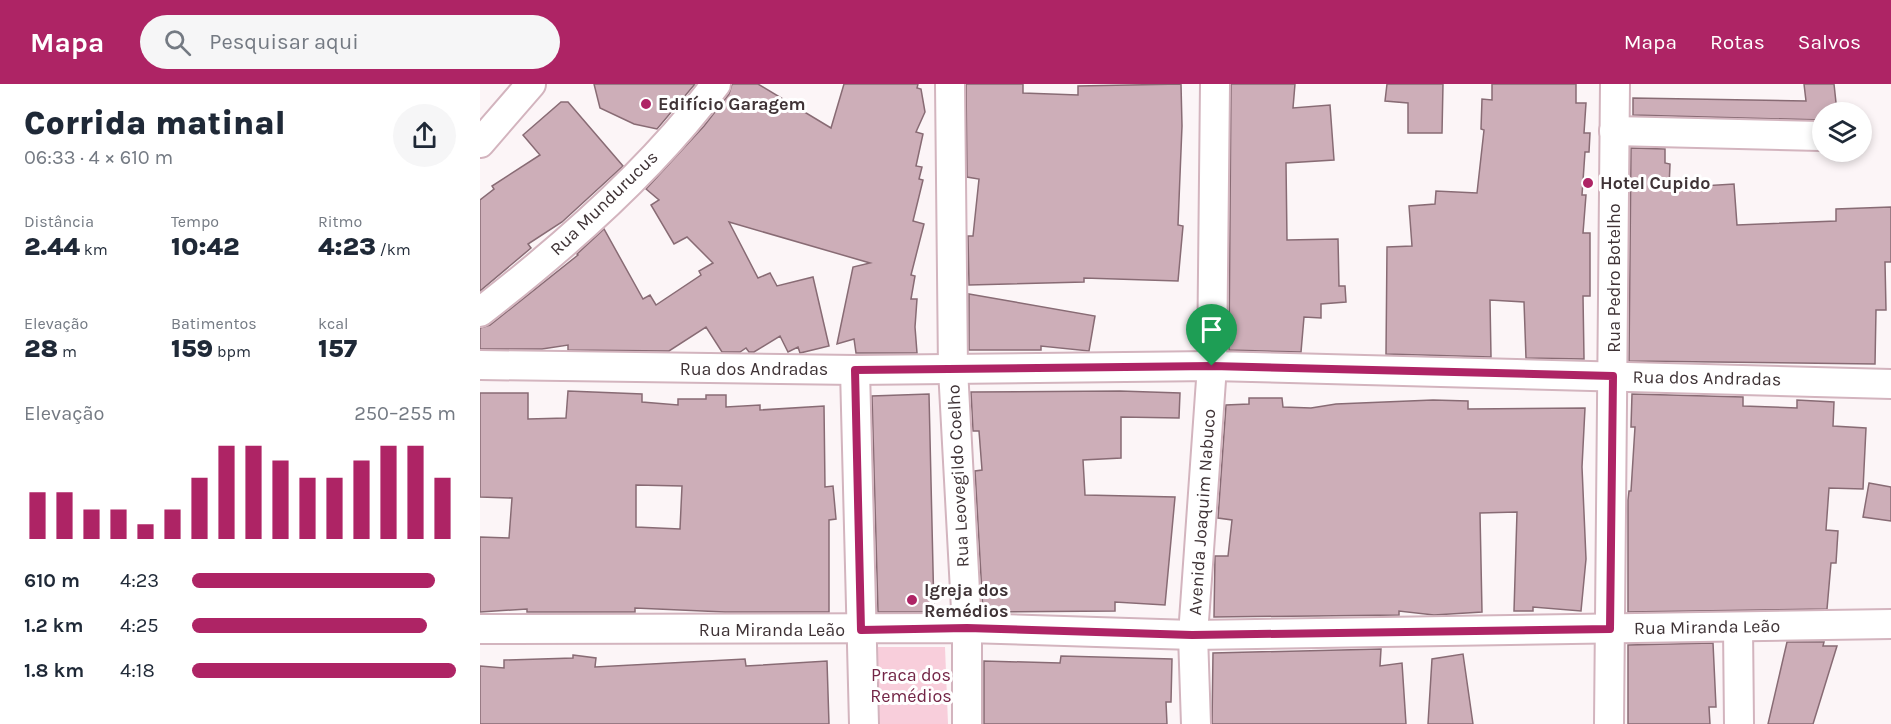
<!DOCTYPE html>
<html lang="pt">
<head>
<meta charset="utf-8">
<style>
	:root { --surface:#fff; --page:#f6f6f7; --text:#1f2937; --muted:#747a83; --accent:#ae2465 }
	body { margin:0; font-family:Karla,sans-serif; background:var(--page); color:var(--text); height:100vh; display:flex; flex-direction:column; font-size:22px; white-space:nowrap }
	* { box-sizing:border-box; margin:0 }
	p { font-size:20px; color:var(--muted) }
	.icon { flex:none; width:33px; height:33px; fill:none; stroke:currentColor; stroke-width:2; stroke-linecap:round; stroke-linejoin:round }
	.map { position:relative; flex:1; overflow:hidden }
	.details { display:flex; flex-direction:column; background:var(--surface); width:480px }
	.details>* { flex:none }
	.fabs { position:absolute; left:1332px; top:18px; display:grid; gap:12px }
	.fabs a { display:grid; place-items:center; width:60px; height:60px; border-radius:50%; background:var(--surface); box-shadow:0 3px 9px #0003; font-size:30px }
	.pin { position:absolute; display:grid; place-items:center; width:51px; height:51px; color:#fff; margin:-62px -26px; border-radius:50% 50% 50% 0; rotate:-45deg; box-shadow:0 0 6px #0007 }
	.pin .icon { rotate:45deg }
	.round { display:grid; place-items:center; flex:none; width:63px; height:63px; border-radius:32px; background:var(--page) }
	.headline { display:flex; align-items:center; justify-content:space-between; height:102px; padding:0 24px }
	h1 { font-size:33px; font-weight:800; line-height:45px }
	.metrics { display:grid; grid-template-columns:repeat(3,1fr); gap:9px; height:102px; padding:6px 24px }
	.metrics div { display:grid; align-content:center }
	.metrics b { font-size:26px; font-weight:800 }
	.metrics small { font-size:16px; font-weight:400 }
	.metrics p { font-size:16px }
	.chart { height:168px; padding:12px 24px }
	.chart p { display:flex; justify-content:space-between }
	.chart svg { width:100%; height:108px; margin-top:6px; stroke:var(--accent); stroke-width:6 }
	ul { padding:0 24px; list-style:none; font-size:20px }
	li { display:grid; grid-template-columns:96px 72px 1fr; align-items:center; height:45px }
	li i { height:15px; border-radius:8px; background:var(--accent) }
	header { display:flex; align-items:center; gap:36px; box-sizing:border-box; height:84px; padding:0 30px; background:var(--accent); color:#fff }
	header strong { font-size:28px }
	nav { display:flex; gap:33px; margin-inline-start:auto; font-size:21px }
	.search { width:420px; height:54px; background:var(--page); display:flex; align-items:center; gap:15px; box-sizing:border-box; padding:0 21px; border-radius:33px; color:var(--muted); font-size:22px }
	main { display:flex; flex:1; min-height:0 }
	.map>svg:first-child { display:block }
	.green { fill:#f8cedb }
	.building { fill:#cdaeb8; stroke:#886b74; stroke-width:1.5; fill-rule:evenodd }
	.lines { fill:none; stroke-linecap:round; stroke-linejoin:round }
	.minor-casing { stroke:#d3b4be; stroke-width:32 }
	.minor { stroke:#fff; stroke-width:28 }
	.route-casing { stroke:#fff; stroke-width:12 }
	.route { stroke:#ae2465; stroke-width:8 }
	.poi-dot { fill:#ae2465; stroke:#fff; stroke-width:2 }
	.labels { text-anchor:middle; stroke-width:6; stroke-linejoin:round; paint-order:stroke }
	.poi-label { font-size:18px; font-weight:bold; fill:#3f3336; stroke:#fff; text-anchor:start }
	.street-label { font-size:18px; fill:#3f3336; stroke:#fff }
	.park-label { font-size:18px; fill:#732546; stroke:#fff }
</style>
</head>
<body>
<header>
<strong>Mapa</strong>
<div class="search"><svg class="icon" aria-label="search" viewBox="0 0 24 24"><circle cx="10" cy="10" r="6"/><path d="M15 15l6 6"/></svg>Pesquisar aqui</div>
<nav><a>Mapa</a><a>Rotas</a><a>Salvos</a></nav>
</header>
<main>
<section class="details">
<div class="headline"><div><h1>Corrida matinal</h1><p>06:33 · 4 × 610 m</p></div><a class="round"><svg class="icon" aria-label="share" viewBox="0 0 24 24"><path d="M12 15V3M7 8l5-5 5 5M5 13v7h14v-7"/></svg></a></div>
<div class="metrics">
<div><p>Distância</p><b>2.44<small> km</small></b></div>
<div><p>Tempo</p><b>10:42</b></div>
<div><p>Ritmo</p><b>4:23<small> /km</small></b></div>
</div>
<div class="metrics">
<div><p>Elevação</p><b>28<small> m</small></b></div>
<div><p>Batimentos</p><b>159<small> bpm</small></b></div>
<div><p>kcal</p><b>157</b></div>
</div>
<div class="chart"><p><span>Elevação</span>250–255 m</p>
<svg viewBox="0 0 160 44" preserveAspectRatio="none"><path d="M5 44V25M15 44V25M25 44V32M35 44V32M45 44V38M55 44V32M65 44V19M75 44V6M85 44V6M95 44V12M105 44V19M115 44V19M125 44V12M135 44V6M145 44V6M155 44V19"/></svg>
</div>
<ul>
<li><b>610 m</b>4:23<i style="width:92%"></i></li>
<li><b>1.2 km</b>4:25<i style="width:89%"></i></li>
<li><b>1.8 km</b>4:18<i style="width:100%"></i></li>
</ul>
</section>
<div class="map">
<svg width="1411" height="640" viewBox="0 0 1411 640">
	<rect width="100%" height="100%" fill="#fcf5f7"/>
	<path class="green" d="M395 563H465L468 640H396Z"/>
	<g class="building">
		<path d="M114 0H215L177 45 154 40 120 24Z"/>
		<path d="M252 0H278L351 44 364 0H438L437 4 441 5 445 28 436 48 443 50 436 82 442 83 439 95 443 96 433 137 444 140 431 191 435 192 431 215H437L435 243 437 269H376L374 255 357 260 373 183 390 179 249 138 278 194 290 189 297 202 333 193 349 262 320 269 318 263 308 268 300 252 274 268H269L266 264 260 268H242L226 243 189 267 88 266V261L62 265H0V244L10 241 98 171 97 170 124 145 163 215 170 211 176 221 221 191 219 187 233 179 207 153 194 160 171 121 179 116 166 105 224 42 249 10Z"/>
		<path d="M486 0H543V9L598 11V2L701 0 702 42 698 141 703 142 698 197 604 194V198L489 201 488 152H493L499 95 487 93Z"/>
		<path d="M751 0H815L813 24 850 21 854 76 806 79 807 156 858 155 859 202H865L866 218 841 220V234L824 233 821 268 749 266Z"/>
		<path d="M907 0H963L962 49H928V19L905 17Z"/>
		<path d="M1012 0H1096V19H1106L1104 49H1110L1109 68H1105L1102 111H1106L1103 149H1110V212H1103L1104 275 1046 274 1044 218 1010 216 1011 273 906 270 907 163 932 162 929 122 955 120 956 107 997 109 1004 46 1001 45 1002 15 1012 16Z"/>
		<path d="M1324 0H1354L1357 28H1342V36L1153 31V14L1326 17Z"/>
		<path d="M81 18H88L143 82 82 138 48 160 51 164 0 207V116L14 105 12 102 60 71 43 51Z"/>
		<path d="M1151 64 1185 65V79L1190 80 1189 104 1254 100 1257 141 1356 137V125L1411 123V178H1405L1406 226H1396L1395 280 1149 277Z"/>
		<path d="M489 210 615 232 609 267 561 262V266H489Z"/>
		<path d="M88 307 162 310V318L198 321V315H226V311H246V323L280 321V326L344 322 345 403 353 402 356 435 349 436V528H245L155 524V528H47V525L0 528V453L29 454 32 414 0 413V309H48V335L86 334ZM156 401 202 402 200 445 156 443Z"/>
		<path d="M640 307 700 309 699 334 641 333V374L603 376 605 411 695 413 685 521 635 518V527L503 528 495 387 502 386 499 347H493L491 308Z"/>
		<path d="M449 310 454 528H398L392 312Z"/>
		<path d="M1152 310 1263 313V322L1317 324V316L1354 318 1353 342 1386 344 1383 405 1349 404 1346 446 1358 447 1356 479H1351L1347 525 1148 528V416L1149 407H1151L1155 343H1151Z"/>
		<path d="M769 314H802L803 323 831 324 856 320 953 316 988 317V325L1105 324 1102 383 1106 475 1101 527 1053 523V527H1034L1037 428 1000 429 1002 528 954 531 919 527V531L734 533 735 472H748L752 436 738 434 746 321 769 320Z"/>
		<path d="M1389 399 1411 403V437L1383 433Z"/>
		<path d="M1307 558H1344L1343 562H1357L1333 640H1288Z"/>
		<path d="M1233 559 1236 623H1229L1230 640H1148V561Z"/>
		<path d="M901 565 900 582 922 579 926 640H732L733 569Z"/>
		<path d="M983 570 993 640H948L952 575Z"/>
		<path d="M93 571 116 574 115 583 265 575 266 582 347 577 349 640H0V582L24 584V576L93 574Z"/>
		<path d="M581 572 692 575 691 618H686L687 640H504V577L580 579Z"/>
	</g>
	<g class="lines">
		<defs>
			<g id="minor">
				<path d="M470 0 473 285 487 544V640"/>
				<path d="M1134 47 1340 52"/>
				<path d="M0 59 51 0"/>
				<path d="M0 228C84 163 173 85 236 0"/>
				<path d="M0 281 375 286 732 282 1411 300"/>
				<path d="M375 286 384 640"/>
				<path d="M1258 543 1259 640"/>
				<path d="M0 545 487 544 713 551 1411 540"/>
				<path d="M716 640 713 551 732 282 735 0"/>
				<path d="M1129 640 1135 0"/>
			</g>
		</defs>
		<use href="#minor" class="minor-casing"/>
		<use href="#minor" class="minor"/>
	</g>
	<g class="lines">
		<defs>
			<path id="route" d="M732 282 1133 292 1130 545 712 551 487 544 381 546 375 286Z"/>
		</defs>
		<use href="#route" class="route-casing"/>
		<use href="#route" class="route"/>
	</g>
	<g class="poi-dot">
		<circle cx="166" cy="20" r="6"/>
		<circle cx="1108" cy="99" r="6"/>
		<circle cx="432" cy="516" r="6"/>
	</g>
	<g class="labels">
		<g class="poi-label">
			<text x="178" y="26">Edifício Garagem</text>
			<text x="1120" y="105">Hotel Cupido</text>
			<text x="444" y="512">Igreja dos<tspan x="444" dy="21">Remédios</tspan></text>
		</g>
		<g class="street-label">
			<text transform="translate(124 119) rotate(-44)" y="6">Rua Mundurucus</text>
			<text transform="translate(1134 194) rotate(-90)" y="6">Rua Pedro Botelho</text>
			<text x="274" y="291">Rua dos Andradas</text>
			<text transform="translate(1227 294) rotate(1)" y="6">Rua dos Andradas</text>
			<text transform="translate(478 392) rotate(-93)" y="6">Rua Leovegildo Coelho</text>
			<text transform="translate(722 428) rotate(-86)" y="6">Avenida Joaquim Nabuco</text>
			<text transform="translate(1227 543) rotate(-1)" y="6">Rua Miranda Leão</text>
			<text x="292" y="552">Rua Miranda Leão</text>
		</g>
		<g class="park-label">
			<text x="431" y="597">Praca dos<tspan x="431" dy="21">Remédios</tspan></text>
		</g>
	</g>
</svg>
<div class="fabs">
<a><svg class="icon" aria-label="layers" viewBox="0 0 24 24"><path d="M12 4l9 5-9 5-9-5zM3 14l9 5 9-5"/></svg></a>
</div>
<div class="pin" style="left:732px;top:282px;background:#1e9e55"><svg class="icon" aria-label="arrive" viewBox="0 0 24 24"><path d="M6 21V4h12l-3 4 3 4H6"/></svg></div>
</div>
</main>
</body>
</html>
